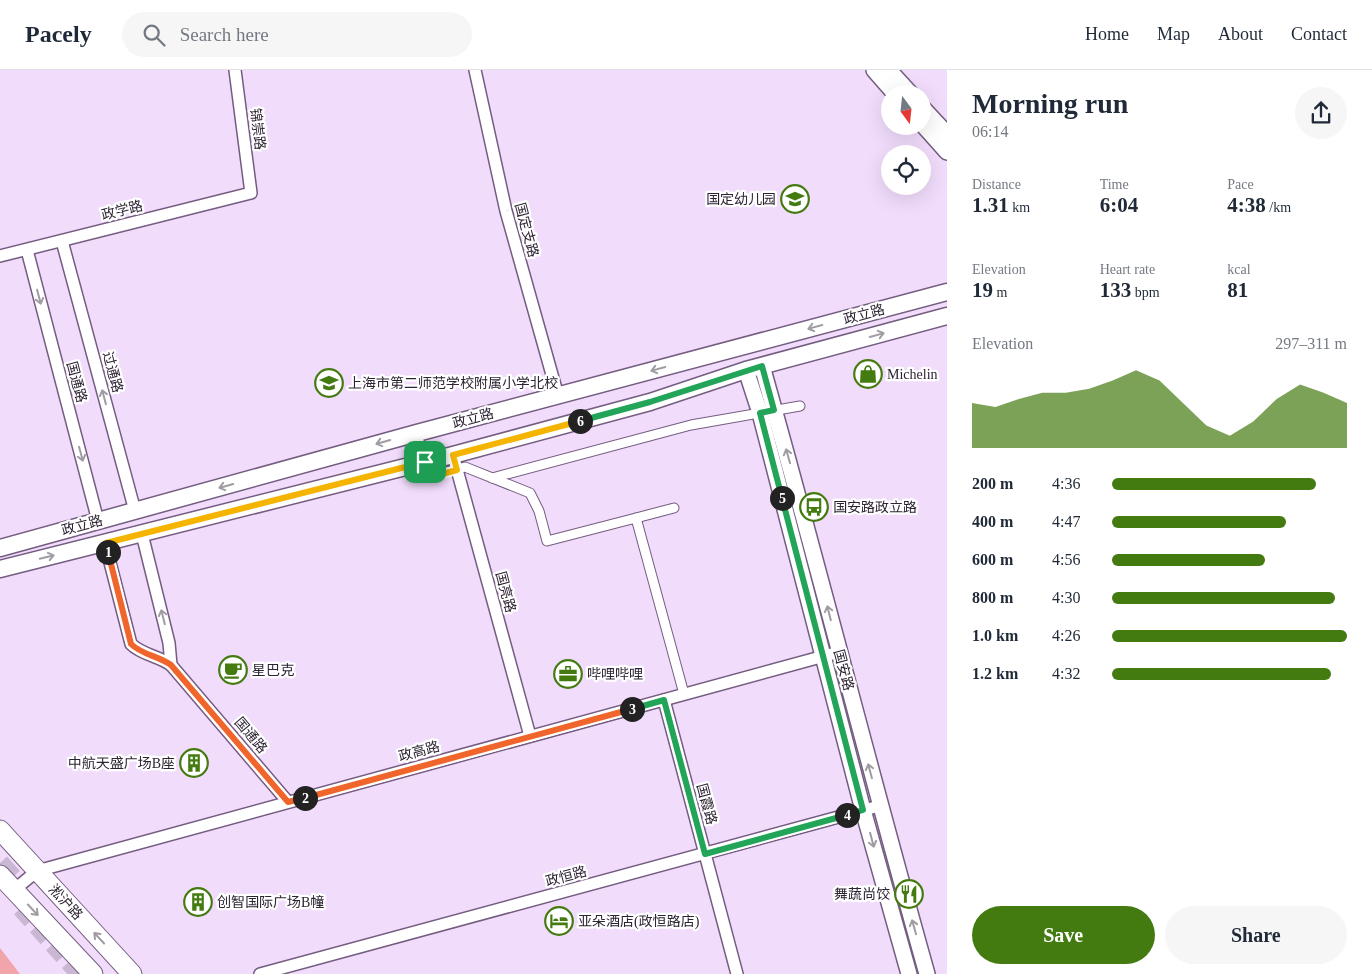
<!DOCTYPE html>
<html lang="en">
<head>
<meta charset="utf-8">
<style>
	:root { --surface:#fff; --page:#f6f6f7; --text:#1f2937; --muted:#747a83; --line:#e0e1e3; --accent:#447b10 }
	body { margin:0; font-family:"Times New Roman","Noto Sans SC",serif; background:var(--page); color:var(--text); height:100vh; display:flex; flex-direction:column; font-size:19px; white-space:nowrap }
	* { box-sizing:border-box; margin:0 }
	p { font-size:16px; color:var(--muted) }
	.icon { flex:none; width:28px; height:28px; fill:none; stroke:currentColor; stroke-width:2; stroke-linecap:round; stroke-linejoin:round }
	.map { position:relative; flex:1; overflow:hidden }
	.sheet { display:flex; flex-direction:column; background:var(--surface); width:425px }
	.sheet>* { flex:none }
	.needle { width:32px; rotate:165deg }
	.buttons { position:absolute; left:881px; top:15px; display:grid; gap:10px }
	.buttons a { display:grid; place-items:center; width:50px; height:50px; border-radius:50%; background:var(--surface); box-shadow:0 5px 20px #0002; font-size:25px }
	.pin { position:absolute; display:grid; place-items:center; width:42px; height:42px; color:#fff; margin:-21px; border-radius:10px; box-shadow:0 2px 8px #0006 }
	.km { position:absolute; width:25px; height:25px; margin:-12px; border-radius:50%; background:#222; color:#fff; font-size:14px; line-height:25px; text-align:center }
	.round { display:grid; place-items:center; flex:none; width:52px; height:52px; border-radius:26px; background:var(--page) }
	.head { display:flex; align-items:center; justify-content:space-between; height:85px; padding:0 25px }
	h1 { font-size:28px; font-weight:700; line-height:38px }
	.figures { display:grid; grid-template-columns:repeat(3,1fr); gap:8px; height:85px; padding:5px 25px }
	.figures div { display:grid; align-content:center }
	.figures b { font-size:21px; font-weight:700 }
	.figures small { font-size:14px; font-weight:400 }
	.figures p { font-size:14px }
	.chart { height:140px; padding:10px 25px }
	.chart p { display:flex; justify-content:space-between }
	.chart svg { width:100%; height:90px; margin-top:5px; fill:var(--accent); opacity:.7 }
	.primary-button { display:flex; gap:10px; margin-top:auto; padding:10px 25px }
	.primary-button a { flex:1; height:58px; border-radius:30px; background:var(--accent); color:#fff; font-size:20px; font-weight:700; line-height:58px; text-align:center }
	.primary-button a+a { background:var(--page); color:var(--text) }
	ul { padding:0 25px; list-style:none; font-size:16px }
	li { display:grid; grid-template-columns:80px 60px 1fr; align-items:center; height:38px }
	li i { height:12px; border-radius:6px; background:var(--accent) }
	header { display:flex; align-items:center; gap:30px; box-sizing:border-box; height:70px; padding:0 25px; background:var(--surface); border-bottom:1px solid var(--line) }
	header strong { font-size:24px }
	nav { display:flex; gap:28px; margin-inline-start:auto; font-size:18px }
	.search { width:350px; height:45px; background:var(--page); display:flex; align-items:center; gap:12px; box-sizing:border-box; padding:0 18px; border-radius:28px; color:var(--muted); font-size:19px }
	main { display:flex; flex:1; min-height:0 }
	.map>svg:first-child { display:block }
	.green { fill:#f1a5ab }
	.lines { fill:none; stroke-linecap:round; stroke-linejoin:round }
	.secondary-tunnel { stroke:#cab7d4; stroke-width:16; stroke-dasharray:16 8; stroke-linecap:butt }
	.primary-tunnel { stroke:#cab7d4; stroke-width:19; stroke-dasharray:19 9; stroke-linecap:butt }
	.pedestrian-casing { stroke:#745d80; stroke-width:11 }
	.minor-casing { stroke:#745d80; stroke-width:14 }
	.tertiary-casing { stroke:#745d80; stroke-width:18 }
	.secondary-casing { stroke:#745d80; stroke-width:19 }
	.primary-casing { stroke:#745d80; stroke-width:21 }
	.pedestrian { stroke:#fff; stroke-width:9 }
	.minor { stroke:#fff; stroke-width:11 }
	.tertiary { stroke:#fff; stroke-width:15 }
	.secondary { stroke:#fff; stroke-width:16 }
	.primary { stroke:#fff; stroke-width:19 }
	.oneway { stroke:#a19ca3 }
	.split-1-casing { stroke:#fff; stroke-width:10 }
	.split-2-casing { stroke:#fff; stroke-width:10 }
	.split-3-casing { stroke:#fff; stroke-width:10 }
	.split-4-casing { stroke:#fff; stroke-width:10 }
	.split-5-casing { stroke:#fff; stroke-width:10 }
	.split-6-casing { stroke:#fff; stroke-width:10 }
	.split-7-casing { stroke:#fff; stroke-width:10 }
	.split-1 { stroke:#f5b400; stroke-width:6 }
	.split-2 { stroke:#f0652b; stroke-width:6 }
	.split-3 { stroke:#f0652b; stroke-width:6 }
	.split-4 { stroke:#22a559; stroke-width:6 }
	.split-5 { stroke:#22a559; stroke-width:6 }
	.split-6 { stroke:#22a559; stroke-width:6 }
	.split-7 { stroke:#f5b400; stroke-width:6 }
	.labels { text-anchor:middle; stroke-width:4.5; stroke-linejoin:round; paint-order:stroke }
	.street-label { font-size:14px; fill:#2e2333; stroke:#fff }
	.poi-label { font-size:14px; fill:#2e2333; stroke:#fff; text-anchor:start }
</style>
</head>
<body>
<header>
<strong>Pacely</strong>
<div class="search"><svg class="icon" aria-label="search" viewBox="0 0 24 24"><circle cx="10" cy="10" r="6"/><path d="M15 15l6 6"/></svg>Search here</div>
<nav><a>Home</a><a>Map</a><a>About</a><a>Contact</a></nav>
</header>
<main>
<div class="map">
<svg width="947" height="904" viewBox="0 0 947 904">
	<rect width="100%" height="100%" fill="#f1dcfc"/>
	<path class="green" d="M0 878 20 904H0Z"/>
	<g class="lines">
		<path class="secondary-tunnel" d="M20 839 78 904"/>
		<path class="primary-tunnel" d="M0 793 21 816"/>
		<defs>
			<g id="pedestrian">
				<path d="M417 363 428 407 465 397 530 423 539 441 547 471 636 448 684 624"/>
				<path d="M492 408 691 355 800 336"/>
				<path d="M636 448 674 438"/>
			</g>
			<g id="minor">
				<path d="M475 0 506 141 558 326"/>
				<path d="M62 171 135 441"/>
				<path d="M27 180 98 451"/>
				<path d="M0 186 251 123 235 0"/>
				<path d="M453 385 530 666"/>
				<path d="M142 464 169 573 171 595"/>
				<path d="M105 473 131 574C142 585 159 586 171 595L288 732"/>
				<path d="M664 630 737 904"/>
				<path d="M14 820 37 801 839 582"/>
				<path d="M260 904 879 736"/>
			</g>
			<g id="tertiary">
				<path d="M874 0 895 24"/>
				<path d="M889 0 911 24"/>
				<path d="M922 37 947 64"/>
				<path d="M922 54 947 82"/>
				<path d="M762 296C819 498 870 702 927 904"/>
				<path d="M746 300 760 343 863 740 909 904"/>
			</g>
			<g id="secondary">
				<path d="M0 478 417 363 947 222"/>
				<path d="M0 499 453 385 650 332 746 300 947 246"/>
			</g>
			<g id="primary">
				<path d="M0 760 132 904"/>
				<path d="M0 805 93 904"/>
			</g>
		</defs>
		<use href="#pedestrian" class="pedestrian-casing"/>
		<use href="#minor" class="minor-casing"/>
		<use href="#tertiary" class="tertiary-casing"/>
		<use href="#secondary" class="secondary-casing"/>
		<use href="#primary" class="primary-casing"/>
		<use href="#pedestrian" class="pedestrian"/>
		<use href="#minor" class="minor"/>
		<use href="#tertiary" class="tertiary"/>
		<use href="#secondary" class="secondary"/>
		<use href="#primary" class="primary"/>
	</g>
	<defs><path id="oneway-shaft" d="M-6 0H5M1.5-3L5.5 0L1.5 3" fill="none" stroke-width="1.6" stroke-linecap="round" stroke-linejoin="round" transform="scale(1.25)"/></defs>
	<g class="oneway">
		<use href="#oneway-shaft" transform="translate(39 227) rotate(75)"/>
		<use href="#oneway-shaft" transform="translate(815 257) rotate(165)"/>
		<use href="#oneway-shaft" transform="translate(877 265) rotate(-15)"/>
		<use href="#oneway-shaft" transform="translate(658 299) rotate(165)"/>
		<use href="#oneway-shaft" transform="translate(104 327) rotate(-105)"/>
		<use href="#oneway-shaft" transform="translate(383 372) rotate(164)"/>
		<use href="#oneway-shaft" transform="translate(81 384) rotate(75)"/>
		<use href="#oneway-shaft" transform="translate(788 386) rotate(-106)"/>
		<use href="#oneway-shaft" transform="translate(226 416) rotate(164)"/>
		<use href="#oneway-shaft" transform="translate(47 487) rotate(-14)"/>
		<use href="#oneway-shaft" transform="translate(829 543) rotate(-104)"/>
		<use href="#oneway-shaft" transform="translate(163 547) rotate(-104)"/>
		<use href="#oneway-shaft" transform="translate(870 701) rotate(-105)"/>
		<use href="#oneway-shaft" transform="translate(872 770) rotate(75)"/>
		<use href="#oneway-shaft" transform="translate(33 840) rotate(47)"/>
		<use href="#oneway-shaft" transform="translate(914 857) rotate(-106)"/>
		<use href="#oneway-shaft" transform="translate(99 868) rotate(-133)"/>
	</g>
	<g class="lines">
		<defs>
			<path id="split-1" d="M108 482 106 473 425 392"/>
			<path id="split-2" d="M108 482 131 574C142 585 159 586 171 595L288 732 305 728"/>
			<path id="split-3" d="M305 728 632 639"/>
			<path id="split-4" d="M632 639 664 630 705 784 847 745"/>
			<path id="split-5" d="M782 428 863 740 847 745"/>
			<path id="split-6" d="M580 351 650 332 762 296 774 340 760 343 782 428"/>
			<path id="split-7" d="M425 392 428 408 457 400 453 385 580 351"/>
		</defs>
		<use href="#split-1" class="split-1-casing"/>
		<use href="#split-2" class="split-2-casing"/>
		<use href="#split-3" class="split-3-casing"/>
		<use href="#split-4" class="split-4-casing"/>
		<use href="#split-5" class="split-5-casing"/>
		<use href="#split-6" class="split-6-casing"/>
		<use href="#split-7" class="split-7-casing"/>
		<use href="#split-1" class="split-1"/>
		<use href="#split-2" class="split-2"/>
		<use href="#split-3" class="split-3"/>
		<use href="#split-4" class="split-4"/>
		<use href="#split-5" class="split-5"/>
		<use href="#split-6" class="split-6"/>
		<use href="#split-7" class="split-7"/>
	</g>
	<defs>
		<symbol id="school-ring" viewBox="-11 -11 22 22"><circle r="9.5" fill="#fff" stroke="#447b10" stroke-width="1.5"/><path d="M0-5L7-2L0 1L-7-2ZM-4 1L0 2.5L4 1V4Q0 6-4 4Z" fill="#447b10"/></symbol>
		<symbol id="shop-ring" viewBox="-11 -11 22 22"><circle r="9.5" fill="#fff" stroke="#447b10" stroke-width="1.5"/><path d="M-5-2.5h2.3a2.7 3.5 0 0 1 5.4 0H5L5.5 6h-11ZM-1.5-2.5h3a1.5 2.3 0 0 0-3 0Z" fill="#447b10"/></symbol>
		<symbol id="bus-ring" viewBox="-11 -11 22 22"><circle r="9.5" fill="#fff" stroke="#447b10" stroke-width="1.5"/><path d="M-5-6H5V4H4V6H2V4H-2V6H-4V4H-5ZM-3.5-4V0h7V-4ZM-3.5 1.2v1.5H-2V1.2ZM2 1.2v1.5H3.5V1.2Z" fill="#447b10"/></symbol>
		<symbol id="cafe-ring" viewBox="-11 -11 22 22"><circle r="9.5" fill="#fff" stroke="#447b10" stroke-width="1.5"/><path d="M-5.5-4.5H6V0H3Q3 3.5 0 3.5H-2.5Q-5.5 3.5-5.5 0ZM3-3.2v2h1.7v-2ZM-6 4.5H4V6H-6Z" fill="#447b10"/></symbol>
		<symbol id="office-ring" viewBox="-11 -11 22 22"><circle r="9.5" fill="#fff" stroke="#447b10" stroke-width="1.5"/><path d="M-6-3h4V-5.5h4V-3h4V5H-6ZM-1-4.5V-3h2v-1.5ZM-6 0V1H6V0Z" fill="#447b10"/></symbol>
		<symbol id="building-ring" viewBox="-11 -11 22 22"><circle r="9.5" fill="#fff" stroke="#447b10" stroke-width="1.5"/><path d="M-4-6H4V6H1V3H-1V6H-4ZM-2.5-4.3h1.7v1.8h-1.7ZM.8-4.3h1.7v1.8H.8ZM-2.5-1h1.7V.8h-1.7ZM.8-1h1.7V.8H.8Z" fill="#447b10"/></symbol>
		<symbol id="restaurant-ring" viewBox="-11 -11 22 22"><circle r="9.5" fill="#fff" stroke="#447b10" stroke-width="1.5"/><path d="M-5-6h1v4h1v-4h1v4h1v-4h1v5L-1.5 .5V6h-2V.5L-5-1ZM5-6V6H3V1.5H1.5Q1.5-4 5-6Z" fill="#447b10"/></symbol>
		<symbol id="hotel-ring" viewBox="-11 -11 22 22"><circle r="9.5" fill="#fff" stroke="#447b10" stroke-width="1.5"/><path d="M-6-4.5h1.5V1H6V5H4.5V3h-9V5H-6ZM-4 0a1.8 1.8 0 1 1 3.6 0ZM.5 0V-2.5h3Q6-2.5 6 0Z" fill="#447b10"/></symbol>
	</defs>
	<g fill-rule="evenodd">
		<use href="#school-ring" x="779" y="113" width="32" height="32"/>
		<use href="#shop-ring" x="852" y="288" width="32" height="32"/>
		<use href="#school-ring" x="313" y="297" width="32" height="32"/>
		<use href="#bus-ring" x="798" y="421" width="32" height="32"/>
		<use href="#cafe-ring" x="217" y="584" width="32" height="32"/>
		<use href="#office-ring" x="552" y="588" width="32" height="32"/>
		<use href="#building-ring" x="178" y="677" width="32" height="32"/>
		<use href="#restaurant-ring" x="893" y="808" width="32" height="32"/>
		<use href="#building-ring" x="182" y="816" width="32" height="32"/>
		<use href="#hotel-ring" x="543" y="835" width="32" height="32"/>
	</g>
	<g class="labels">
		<g class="street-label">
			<text transform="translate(258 59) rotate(83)" y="5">锦崇路</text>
			<text transform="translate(122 140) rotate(-14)" y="5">政学路</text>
			<text transform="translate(527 160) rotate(75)" y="5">国定支路</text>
			<text transform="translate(864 244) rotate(-15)" y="5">政立路</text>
			<text transform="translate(113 302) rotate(75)" y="5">过通路</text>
			<text transform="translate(77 312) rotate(75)" y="5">国通路</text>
			<text transform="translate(473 348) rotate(-15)" y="5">政立路</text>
			<text transform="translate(82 455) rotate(-15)" y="5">政立路</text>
			<text transform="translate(506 522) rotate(75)" y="5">国亮路</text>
			<text transform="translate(844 600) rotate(75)" y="5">国安路</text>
			<text transform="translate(251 665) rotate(50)" y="5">国通路</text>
			<text transform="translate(419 681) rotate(-15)" y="5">政高路</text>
			<text transform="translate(707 734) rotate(75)" y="5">国霞路</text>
			<text transform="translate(566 806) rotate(-15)" y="5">政恒路</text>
			<text transform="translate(66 832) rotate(47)" y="5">淞沪路</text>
		</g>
		<g class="poi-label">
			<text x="776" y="134" text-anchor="end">国定幼儿园</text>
			<text x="887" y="309">Michelin</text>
			<text x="348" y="318">上海市第二师范学校附属小学北校</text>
			<text x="833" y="442">国安路政立路</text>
			<text x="252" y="605">星巴克</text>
			<text x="587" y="609">哔哩哔哩</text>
			<text x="175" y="698" text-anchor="end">中航天盛广场B座</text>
			<text x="890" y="829" text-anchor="end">舞蔬尚饺</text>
			<text x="217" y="837">创智国际广场B幢</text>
			<text x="578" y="856">亚朵酒店(政恒路店)</text>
		</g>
	</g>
</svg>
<div class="buttons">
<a><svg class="needle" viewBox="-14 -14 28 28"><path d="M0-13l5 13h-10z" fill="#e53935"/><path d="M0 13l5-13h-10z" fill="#747a83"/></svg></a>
<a><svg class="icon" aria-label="locate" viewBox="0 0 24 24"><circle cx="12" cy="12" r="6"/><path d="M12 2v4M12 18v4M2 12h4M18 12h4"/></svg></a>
</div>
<div class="pin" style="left:425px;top:392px;background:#1e9e55"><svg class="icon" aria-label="arrive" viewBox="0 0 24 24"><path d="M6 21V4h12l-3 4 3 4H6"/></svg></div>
<b class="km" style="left:108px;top:482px">1</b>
<b class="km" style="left:305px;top:728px">2</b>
<b class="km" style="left:632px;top:639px">3</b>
<b class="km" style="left:847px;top:745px">4</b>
<b class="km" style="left:782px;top:428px">5</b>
<b class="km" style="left:580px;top:351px">6</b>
</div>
<section class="sheet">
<div class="head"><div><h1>Morning run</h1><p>06:14</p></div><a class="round"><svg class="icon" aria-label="share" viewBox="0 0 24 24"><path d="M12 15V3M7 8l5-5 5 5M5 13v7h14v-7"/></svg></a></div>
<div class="figures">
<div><p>Distance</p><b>1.31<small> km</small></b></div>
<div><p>Time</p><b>6:04</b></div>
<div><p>Pace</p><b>4:38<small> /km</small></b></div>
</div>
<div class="figures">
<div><p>Elevation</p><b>19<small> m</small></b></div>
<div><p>Heart rate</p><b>133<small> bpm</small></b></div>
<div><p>kcal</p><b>81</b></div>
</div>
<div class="chart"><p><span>Elevation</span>297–311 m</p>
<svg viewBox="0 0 160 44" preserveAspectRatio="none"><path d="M0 44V22L10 24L20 20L30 17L40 17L50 15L60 11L70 6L80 11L90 22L100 33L110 38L120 31L130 20L140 13L150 17L160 22V44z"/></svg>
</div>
<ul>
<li><b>200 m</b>4:36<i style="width:87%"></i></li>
<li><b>400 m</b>4:47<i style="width:74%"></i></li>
<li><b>600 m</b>4:56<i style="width:65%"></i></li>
<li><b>800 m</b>4:30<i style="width:95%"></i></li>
<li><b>1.0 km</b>4:26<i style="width:100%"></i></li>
<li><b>1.2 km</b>4:32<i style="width:93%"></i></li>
</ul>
<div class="primary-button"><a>Save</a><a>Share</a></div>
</section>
</main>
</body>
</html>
